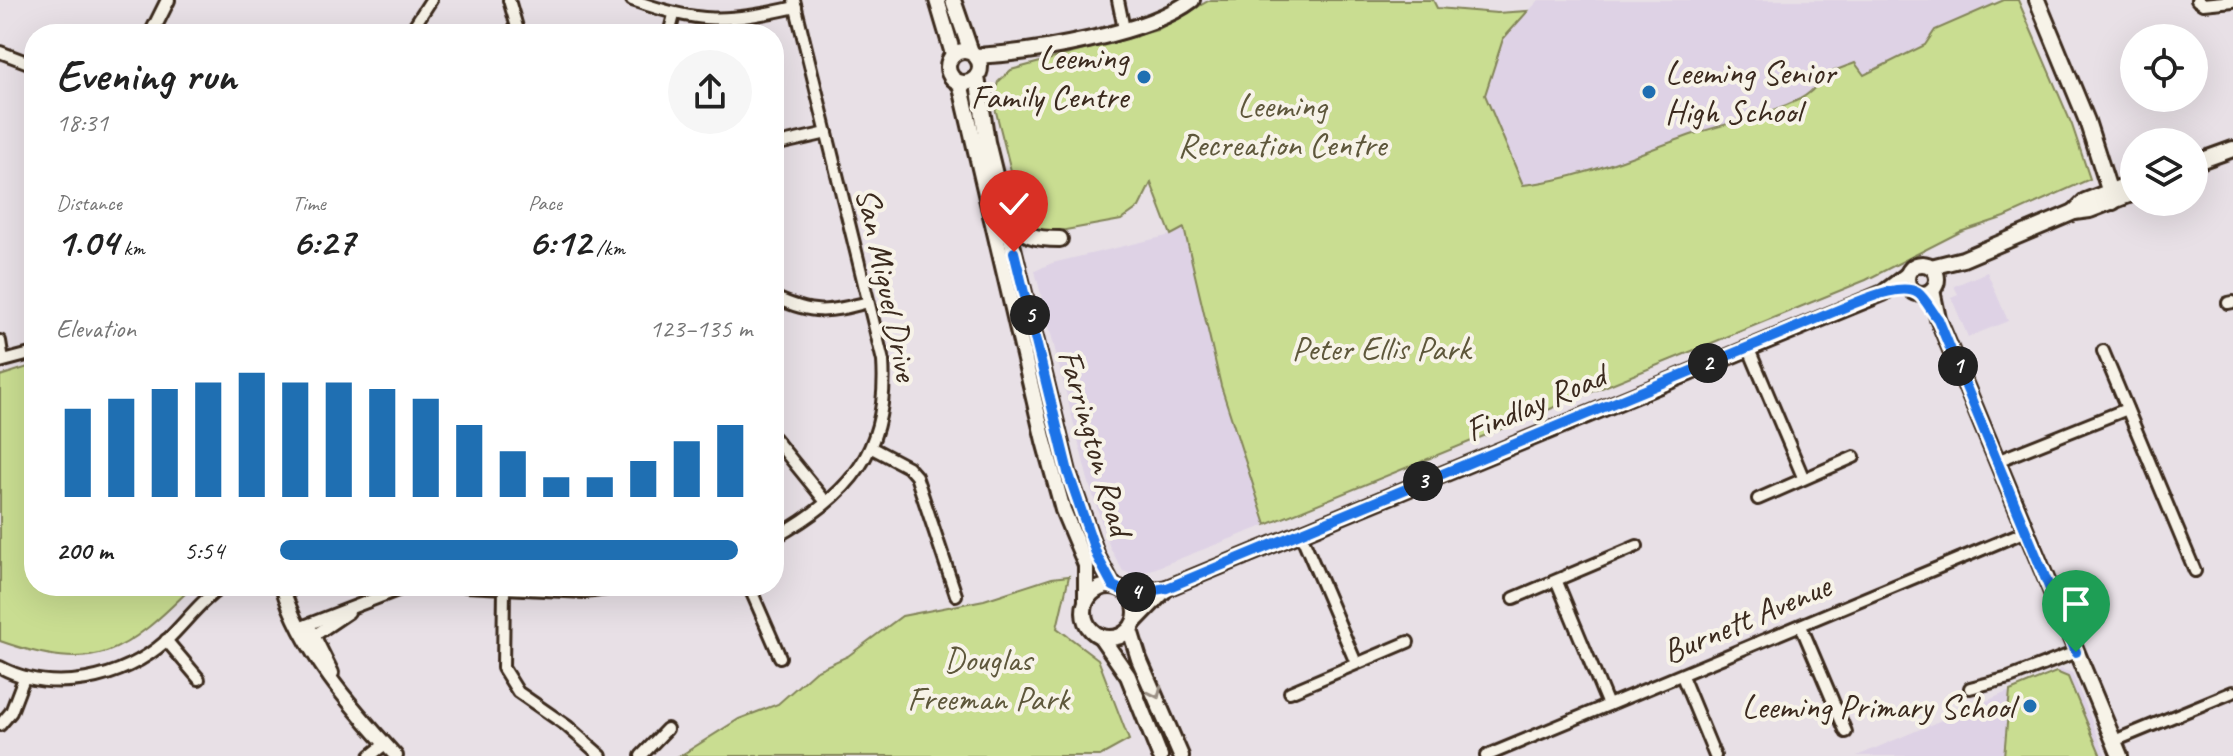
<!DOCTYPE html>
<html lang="en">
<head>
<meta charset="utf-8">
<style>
	:root { --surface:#fff; --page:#f6f6f6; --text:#222; --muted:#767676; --accent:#1f6fb2 }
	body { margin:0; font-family:Caveat,sans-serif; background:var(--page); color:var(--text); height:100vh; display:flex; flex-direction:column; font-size:30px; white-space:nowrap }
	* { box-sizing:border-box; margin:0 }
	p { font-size:26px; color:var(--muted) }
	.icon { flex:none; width:44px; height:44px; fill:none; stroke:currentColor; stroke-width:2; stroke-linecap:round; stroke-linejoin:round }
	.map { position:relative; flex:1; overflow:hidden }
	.drawer { position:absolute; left:24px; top:24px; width:760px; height:572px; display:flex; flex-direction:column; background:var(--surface); border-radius:32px; box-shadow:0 8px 32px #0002 }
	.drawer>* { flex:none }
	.controls { position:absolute; left:2120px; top:24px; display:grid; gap:16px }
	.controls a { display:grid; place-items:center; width:88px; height:88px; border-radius:50%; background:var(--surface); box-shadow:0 8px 32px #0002; font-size:40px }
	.pin { position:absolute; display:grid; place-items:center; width:68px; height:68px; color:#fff; margin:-82px -34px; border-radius:50% 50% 50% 0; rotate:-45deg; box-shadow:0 0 8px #0007 }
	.pin .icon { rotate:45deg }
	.km { position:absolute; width:40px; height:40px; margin:-20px; border-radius:50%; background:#222; color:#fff; font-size:22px; line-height:40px; text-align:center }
	.round { display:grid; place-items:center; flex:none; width:84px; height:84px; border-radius:42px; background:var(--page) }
	.summary { display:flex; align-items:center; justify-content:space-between; height:136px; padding:0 32px }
	h1 { font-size:44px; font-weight:600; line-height:60px }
	.metrics { display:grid; grid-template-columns:repeat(3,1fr); gap:12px; height:136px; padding:8px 32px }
	.metrics div { display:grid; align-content:center }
	.metrics b { font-size:40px; font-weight:600 }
	.metrics small { font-size:22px; font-weight:400 }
	.metrics p { font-size:22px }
	.chart { height:224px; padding:16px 32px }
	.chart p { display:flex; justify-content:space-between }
	.chart svg { width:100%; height:144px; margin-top:8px; stroke:var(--accent); stroke-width:6 }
	ul { padding:0 32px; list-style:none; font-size:26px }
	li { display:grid; grid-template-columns:128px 96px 1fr; align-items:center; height:60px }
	li i { height:20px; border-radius:10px; background:var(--accent) }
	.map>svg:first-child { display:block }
	.built { fill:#ded2e5 }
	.green { fill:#c9dd91; stroke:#828458; stroke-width:2 }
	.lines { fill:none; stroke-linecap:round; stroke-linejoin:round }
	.minor-casing { stroke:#3b2a1e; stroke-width:16 }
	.tertiary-casing { stroke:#3b2a1e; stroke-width:18 }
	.secondary-casing { stroke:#3b2a1e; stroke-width:20 }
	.minor { stroke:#f7f3e8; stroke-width:10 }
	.tertiary { stroke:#f7f3e8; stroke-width:12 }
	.secondary { stroke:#f7f3e8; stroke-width:14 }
	.oneway { stroke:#998e83 }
	.route-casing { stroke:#fff; stroke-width:16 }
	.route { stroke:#1a73e8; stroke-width:10 }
	.poi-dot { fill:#1f6fb2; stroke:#f7f3e8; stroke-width:3 }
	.labels { text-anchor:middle; stroke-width:8; stroke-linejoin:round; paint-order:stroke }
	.poi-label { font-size:34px; fill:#3b2a1e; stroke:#f7f3e8; text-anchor:end }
	.park-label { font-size:34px; fill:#5e573b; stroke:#f7f3e8 }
	.street-label { font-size:34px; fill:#3b2a1e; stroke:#f7f3e8 }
</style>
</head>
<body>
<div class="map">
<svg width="2233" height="756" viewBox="0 0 2233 756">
	<rect width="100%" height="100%" fill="#e8e0e6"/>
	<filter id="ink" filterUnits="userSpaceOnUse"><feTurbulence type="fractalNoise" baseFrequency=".0125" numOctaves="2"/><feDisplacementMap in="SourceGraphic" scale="16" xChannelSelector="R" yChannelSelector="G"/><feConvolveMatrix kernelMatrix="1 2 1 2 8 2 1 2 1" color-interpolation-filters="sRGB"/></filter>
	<g filter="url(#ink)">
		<g class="built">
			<path d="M1539 0H1992L1993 5 1935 30 1926 45 1894 61 1863 76 1855 64 1822 79 1817 89 1800 99 1738 124 1695 134 1608 166 1523 185 1485 95 1503 39Z"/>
			<path d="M1184 227 1221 386 1266 525 1135 576 1123 571 1110 548 1088 480 1035 271 1052 263 1171 235Z"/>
			<path d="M1987 272 2008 321 1968 337 1951 297 1958 294 1954 286Z"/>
			<path d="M2061 669 2072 673 2106 756H1857Z"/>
		</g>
		<g class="green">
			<path d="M1210 0H1433L1437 8 1497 13 1528 11 1503 39 1485 95 1523 185C1583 179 1638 153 1694 134 1730 122 1765 116 1800 99 1811 93 1814 88 1822 79 1829 71 1845 67 1855 63L1864 75 1925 45 1935 30 2004 0H2018L2072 125 2090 179 2005 217 1960 232 1866 280 1266 525 1221 386 1184 228 1171 235 1151 183 1139 207 1121 220 1038 235 1025 226 993 100 998 82 1011 70 1157 30Z"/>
			<path d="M34 365V586H193C124 654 97 675 0 641V376Z"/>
			<path d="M1069 576 1057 628 1098 659 1129 740 1100 756H680L739 719 778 704 815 671 848 656 902 616 984 600 1052 578Z"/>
			<path d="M2056 672 2068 677 2101 756H2004L2010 691Z"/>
		</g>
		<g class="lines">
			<defs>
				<g id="minor">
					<path d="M509 0 519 34"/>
					<path d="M632 0C702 24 724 23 796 7"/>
					<path d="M1118 0 1124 29"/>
					<path d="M2197 0 2203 4 2233 1"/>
					<path d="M409 34 431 0"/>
					<path d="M669 34 674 15"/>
					<path d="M0 52 34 65"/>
					<path d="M774 145 827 133"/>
					<path d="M774 297C813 315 827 313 868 302"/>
					<path d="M2228 303 2233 302"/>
					<path d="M0 341 3 360"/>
					<path d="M1748 347 1803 477"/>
					<path d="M2103 351 2195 571"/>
					<path d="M0 362 34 353"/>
					<path d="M774 438 826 502"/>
					<path d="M872 448 908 467 916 476 956 595"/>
					<path d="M1997 461 2127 409"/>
					<path d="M1758 499 1854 457"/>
					<path d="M1300 532 1356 663"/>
					<path d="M774 538C850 495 889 451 883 361L794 0"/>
					<path d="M1557 582 1608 705"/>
					<path d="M466 586 585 592 629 586"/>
					<path d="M749 586 780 657"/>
					<path d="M504 588 503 668 518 692 567 726 601 756"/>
					<path d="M1514 598 1637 546"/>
					<path d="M1801 626 1846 732"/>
					<path d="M299 628 408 586"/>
					<path d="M309 639 349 612"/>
					<path d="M166 640 199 679"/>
					<path d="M0 667C52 695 122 680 166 641 186 622 200 601 223 586"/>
					<path d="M1682 676 1715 756"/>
					<path d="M1970 688 2009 678 2076 652"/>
					<path d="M1290 692 1408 642"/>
					<path d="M0 725 11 712 24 678"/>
					<path d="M2114 741 2233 692"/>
					<path d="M370 756 385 744"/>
					<path d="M641 756 667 729"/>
					<path d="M1486 756 2026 531"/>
				</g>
				<g id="tertiary">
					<path d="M151 34 168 0"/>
					<path d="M282 586C301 650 351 707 396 756"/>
					<path d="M310 629 332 673"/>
				</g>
				<g id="secondary">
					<path d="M937 0 953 54"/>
					<path d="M953 0 971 52"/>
					<path d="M2037 0 2087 121 2113 202"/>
					<circle cx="964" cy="67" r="16"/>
					<path d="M977 56C1033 53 1148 34 1192 0"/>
					<path d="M977 77 987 142 1068 472 1097 556 1113 586"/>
					<path d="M960 83 1044 441 1063 510 1086 565V601"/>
					<path d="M2194 163 2233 149"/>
					<path d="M2074 212 2085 201 2134 182"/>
					<path d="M1011 214C1019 238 1038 239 1060 239"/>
					<circle cx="1922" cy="279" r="15"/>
					<path d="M1931 267 1963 259 2074 212 2090 210 2134 193"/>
					<path d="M1932 290 1938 319 2120 756"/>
					<circle cx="1110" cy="612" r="26"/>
					<path d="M1130 594 1167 588 1883 293 1907 275"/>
					<path d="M1135 621 1167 588"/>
					<path d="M1130 630 1139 659 1181 756"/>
					<path d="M1101 637 1128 676 1160 756"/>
				</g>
			</defs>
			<use href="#minor" class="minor-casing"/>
			<use href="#tertiary" class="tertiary-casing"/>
			<use href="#secondary" class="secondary-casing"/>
			<use href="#minor" class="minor"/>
			<use href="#tertiary" class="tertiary"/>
			<use href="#secondary" class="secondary"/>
		</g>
		<defs><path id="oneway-chevron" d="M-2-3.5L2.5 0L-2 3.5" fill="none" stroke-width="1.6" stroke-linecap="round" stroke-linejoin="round" transform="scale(2)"/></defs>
		<use class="oneway" href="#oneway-chevron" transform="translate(1156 693) rotate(65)"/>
	</g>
	<g class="lines" filter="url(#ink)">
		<defs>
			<path id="route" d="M1014 252 1068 472 1097 556 1113 586 1130 594 1167 588 1855 303C1870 297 1903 283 1918 293 1925 298 1932 312 1938 319L2076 652"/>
		</defs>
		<use href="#route" class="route-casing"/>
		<use href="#route" class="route"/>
	</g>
	<g class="poi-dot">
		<circle cx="1144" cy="77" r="8"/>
		<circle cx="1649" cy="92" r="8"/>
		<circle cx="2030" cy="706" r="8"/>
	</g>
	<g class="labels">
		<g class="poi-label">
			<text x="1128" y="69">Leeming<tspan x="1128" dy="39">Family Centre</tspan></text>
			<text x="1665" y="84" text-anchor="start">Leeming Senior<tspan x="1665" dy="39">High School</tspan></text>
			<text x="2014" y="718">Leeming Primary School</text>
		</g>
		<g class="park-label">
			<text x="1282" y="117">Leeming<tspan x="1282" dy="39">Recreation Centre</tspan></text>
			<text x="1381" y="360">Peter Ellis Park</text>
			<text x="988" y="671">Douglas<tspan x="988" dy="39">Freeman Park</tspan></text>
		</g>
		<g class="street-label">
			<text transform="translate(888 284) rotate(78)" y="12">San Miguel Drive</text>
			<text transform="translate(1535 402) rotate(-23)" y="12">Findlay Road</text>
			<text transform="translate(1096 442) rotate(74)" y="12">Farrington Road</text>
			<text transform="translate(1746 618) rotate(-23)" y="12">Burnett Avenue</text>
		</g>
	</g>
</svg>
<div class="controls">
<a><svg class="icon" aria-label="locate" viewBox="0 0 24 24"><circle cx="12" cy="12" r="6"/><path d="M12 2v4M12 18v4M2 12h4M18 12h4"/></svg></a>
<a><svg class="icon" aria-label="layers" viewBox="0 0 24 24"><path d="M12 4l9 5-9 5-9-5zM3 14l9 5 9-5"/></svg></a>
</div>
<div class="pin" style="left:2076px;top:652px;background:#1e9e55"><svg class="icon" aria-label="arrive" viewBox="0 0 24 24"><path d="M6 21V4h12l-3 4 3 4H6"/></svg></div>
<div class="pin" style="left:1014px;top:252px;background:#d93025"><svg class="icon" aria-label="check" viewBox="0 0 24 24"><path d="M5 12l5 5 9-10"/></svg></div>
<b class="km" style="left:1958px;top:366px">1</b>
<b class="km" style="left:1708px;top:363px">2</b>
<b class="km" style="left:1423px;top:481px">3</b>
<b class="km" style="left:1136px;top:592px">4</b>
<b class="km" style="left:1030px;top:315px">5</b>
<section class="drawer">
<div class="summary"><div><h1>Evening run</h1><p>18:31</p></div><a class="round"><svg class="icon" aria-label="share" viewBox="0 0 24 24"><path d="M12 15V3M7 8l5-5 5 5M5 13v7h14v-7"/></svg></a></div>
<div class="metrics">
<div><p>Distance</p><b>1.04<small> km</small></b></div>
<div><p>Time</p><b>6:27</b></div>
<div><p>Pace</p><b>6:12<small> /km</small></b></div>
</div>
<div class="chart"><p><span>Elevation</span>123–135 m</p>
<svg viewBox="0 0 160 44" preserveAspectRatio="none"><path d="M5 44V17M15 44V14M25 44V11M35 44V9M45 44V6M55 44V9M65 44V9M75 44V11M85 44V14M95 44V22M105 44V30M115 44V38M125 44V38M135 44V33M145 44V27M155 44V22"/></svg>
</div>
<ul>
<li><b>200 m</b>5:54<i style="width:97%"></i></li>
</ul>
</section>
</div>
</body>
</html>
